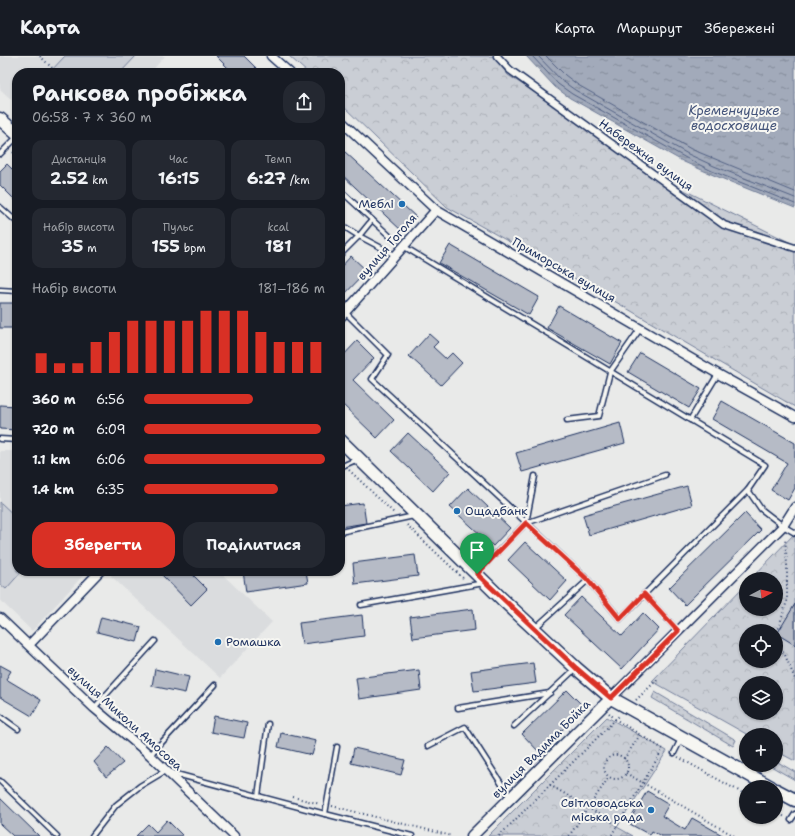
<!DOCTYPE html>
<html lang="uk">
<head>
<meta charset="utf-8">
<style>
	:root { --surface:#171b24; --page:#242831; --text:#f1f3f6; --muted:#9ea1a6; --line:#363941; --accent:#d93025 }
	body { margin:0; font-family:"Shantell Sans",sans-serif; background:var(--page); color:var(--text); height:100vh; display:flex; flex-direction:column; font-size:15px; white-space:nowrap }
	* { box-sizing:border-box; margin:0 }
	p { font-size:13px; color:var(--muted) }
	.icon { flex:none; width:22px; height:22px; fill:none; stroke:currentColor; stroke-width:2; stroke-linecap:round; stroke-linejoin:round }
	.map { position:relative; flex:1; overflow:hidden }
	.side { position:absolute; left:12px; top:12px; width:333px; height:508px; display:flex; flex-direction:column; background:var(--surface); border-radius:16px; box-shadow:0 1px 3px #0004 }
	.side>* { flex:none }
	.needle { width:26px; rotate:83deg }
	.controls { position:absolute; left:739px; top:516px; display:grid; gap:8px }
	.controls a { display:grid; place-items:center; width:44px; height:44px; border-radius:50%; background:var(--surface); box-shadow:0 1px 3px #0004; font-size:20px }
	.pin { position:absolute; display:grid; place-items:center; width:34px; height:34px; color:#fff; margin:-41px -17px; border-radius:50% 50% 50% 0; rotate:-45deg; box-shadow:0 0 4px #0007 }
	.pin .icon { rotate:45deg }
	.round { display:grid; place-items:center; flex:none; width:42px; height:42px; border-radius:16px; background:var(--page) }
	.head { display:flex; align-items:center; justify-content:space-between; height:68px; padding:0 20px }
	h1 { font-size:22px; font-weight:700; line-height:30px }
	.metrics { display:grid; grid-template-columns:repeat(3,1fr); gap:6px; height:68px; padding:4px 20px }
	.metrics div { display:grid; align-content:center; border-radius:10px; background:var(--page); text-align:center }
	.metrics b { font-size:17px; font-weight:700 }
	.metrics small { font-size:11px; font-weight:400 }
	.metrics p { font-size:11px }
	.chart { height:112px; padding:8px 20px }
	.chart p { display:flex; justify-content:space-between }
	.chart svg { width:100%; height:72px; margin-top:4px; stroke:var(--accent); stroke-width:6 }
	.action { display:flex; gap:8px; margin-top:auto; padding:8px 20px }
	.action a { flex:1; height:46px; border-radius:16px; background:var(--accent); color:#fff; font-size:16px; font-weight:700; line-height:46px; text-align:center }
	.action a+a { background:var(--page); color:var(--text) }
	ul { padding:0 20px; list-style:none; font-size:13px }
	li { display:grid; grid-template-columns:64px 48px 1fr; align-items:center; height:30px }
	li i { height:10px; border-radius:5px; background:var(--accent) }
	header { display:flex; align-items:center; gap:24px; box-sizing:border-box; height:56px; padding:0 20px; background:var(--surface); border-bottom:1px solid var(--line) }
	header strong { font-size:19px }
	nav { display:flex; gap:22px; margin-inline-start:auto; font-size:14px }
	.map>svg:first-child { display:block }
	.built { fill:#dadcde }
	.grass { fill:url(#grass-dots); stroke:#727e9a }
	.forest { fill:url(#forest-crowns); stroke:#727e9a; fill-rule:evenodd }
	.pitch { fill:#caced5; stroke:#727e9a }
	.water { fill:url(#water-ripples); stroke:#6c7995 }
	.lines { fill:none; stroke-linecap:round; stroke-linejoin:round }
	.shore { stroke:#516083; stroke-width:1 }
	.building { fill:#b6bbc6; stroke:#1b2f5e }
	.service-casing { stroke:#1b2f5e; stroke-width:7 }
	.pedestrian-casing { stroke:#1b2f5e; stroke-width:9 }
	.minor-casing { stroke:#1b2f5e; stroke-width:11 }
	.tertiary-casing { stroke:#1b2f5e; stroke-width:13 }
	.secondary-casing { stroke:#1b2f5e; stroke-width:15 }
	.path { stroke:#1b2f5e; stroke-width:2; stroke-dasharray:1 3; stroke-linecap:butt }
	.service { stroke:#f6f6f2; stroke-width:4 }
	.pedestrian { stroke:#f6f6f2; stroke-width:6 }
	.minor { stroke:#f6f6f2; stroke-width:8 }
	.tertiary { stroke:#f6f6f2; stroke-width:10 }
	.secondary { stroke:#f6f6f2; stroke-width:12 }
	.route-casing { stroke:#fff; stroke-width:8 }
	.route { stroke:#d93025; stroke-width:5 }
	.poi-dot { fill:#1f6fb2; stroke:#f6f6f2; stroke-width:1.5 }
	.labels { text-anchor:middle; stroke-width:4; stroke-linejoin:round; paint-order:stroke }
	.street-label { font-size:12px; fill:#1b2f5e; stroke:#f6f6f2 }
	.poi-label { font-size:12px; fill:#1b2f5e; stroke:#f6f6f2; text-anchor:end }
	.water-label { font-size:13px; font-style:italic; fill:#44547a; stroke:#f6f6f2 }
</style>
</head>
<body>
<header>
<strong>Карта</strong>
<nav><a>Карта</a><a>Маршрут</a><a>Збережені</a></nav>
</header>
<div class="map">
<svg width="795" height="780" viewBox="0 0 795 780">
	<defs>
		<pattern id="grass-dots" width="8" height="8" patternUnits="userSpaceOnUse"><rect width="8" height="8" fill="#caced5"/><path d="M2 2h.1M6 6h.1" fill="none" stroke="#adb1b9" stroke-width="1.8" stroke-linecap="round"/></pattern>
		<pattern id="forest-crowns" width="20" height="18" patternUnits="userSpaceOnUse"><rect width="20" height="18" fill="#caced5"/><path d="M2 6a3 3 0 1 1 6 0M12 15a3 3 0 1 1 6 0" fill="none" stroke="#adb1b9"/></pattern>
		<pattern id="water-ripples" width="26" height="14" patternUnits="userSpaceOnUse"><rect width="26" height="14" fill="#a2aaba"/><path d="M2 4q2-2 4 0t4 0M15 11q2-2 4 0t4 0" fill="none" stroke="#838b9a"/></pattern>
	</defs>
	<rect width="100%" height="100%" fill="#e9eae9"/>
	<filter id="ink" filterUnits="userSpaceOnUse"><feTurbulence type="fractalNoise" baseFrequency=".025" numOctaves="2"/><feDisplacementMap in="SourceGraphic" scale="8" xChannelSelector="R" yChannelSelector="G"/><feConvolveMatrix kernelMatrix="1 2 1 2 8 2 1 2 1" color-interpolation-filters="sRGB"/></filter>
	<g filter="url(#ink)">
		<g class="built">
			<path d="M0 0H165L150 17H17V49L0 33Z"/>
			<path d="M0 395H17V515H87L32 575 0 544Z"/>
			<path d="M115 515H219L272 566 220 622 111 520Z"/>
		</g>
		<g class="grass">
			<path d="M655 636 736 684 733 690 652 642Z"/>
			<path d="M776 705 795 716V724L769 709H776Z"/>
		</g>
		<g class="forest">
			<path d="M289 0H493L508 19 680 132 795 189V351L604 239 447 151 340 47V17H308Z"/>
			<path d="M795 477V705L776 695V679H748L652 625 746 528V553H776V523H751ZM746 575H776V605H746ZM746 627H776V657H746Z"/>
			<path d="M607 661 667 695 617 771 633 780H488Z"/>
		</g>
		<g class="pitch">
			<path d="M65 0H136L120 17H49Z"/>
			<path d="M0 446 17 462V515H22L6 533 0 528Z"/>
		</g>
		<path class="water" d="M526 0H795V152L711 118 684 106 570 42 555 31Z"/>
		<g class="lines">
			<g class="shore">
				<path d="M532 0 558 28 572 38 686 102 712 115 795 148"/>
				<path d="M538 0 561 24 575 34 688 98 714 110 795 142"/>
				<path d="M546 0 565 19 578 29 691 93 795 136"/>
			</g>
		</g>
		<g class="building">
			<path d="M216 0H244L261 17H233Z"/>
			<path d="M344 95 416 161 402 175 340 117V99Z"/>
			<path d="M7 108 17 118V146L0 129V115Z"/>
			<path d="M450 189 539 241 529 259 439 207Z"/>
			<path d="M351 200 367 215 340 243V212Z"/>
			<rect x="0" y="247" width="17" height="25"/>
			<path d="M559 250 622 287 610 308 547 272Z"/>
			<path d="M429 278 438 286 433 291 446 303 452 297 462 307 441 329 409 300Z"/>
			<path d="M357 285 374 302 353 324 394 364 377 382 340 346V303Z"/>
			<path d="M640 297 701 333 689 352 628 316Z"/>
			<path d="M722 345 795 387V432L788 444 771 434 787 407 712 363Z"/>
			<path d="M0 349 17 350V374L0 373Z"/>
			<path d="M620 367 625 387 522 416 516 397Z"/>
			<path d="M408 377 450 416 433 435 391 395Z"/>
			<path d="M687 430 692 449 589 479 583 459Z"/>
			<path d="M468 432 510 472 493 490 450 451Z"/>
			<path d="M363 447 366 467 340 471V450Z"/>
			<path d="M745 457 761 474 685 549 669 532Z"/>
			<path d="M525 486 567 525 550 544 508 504Z"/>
			<path d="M415 499 418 520 355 528 353 507Z"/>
			<path d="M167 515H189L207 533 191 549 162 519Z"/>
			<path d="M243 515H306L308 527 246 536Z"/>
			<path d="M581 541 622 580 643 557 659 573 622 613 564 559Z"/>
			<path d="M795 548V589L777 578Z"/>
			<path d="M473 553 475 574 413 582 410 561Z"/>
			<path d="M362 559 364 580 302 588 299 567Z"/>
			<path d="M101 561 141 571 137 586 97 576Z"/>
			<path d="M533 607 536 627 474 635 471 615Z"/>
			<path d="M0 609 11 615 6 623 41 644 32 660 0 641Z"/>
			<path d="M155 613 189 621 185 637 152 630Z"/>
			<path d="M419 614 421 634 359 643 356 622Z"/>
			<path d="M567 634 585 652 539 696 522 678Z"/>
			<path d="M214 660 247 667 244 682 211 676Z"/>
			<path d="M281 677 316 685 312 699 278 691Z"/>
			<path d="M108 691 123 707 106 721 94 706Z"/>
			<path d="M354 692 405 704 401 719 351 707Z"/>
			<path d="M647 735 669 748 662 760 685 774 692 762 724 780H661L652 775 650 779 628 767Z"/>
			<path d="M0 742 39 780H13L0 768Z"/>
			<path d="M167 764 183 780H136L148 768 156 776Z"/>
		</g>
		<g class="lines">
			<defs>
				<g id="service">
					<path d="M0 98 17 81"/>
					<path d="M340 134 395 185"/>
					<path d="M0 151 17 166"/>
					<path d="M340 168 359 180 395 199"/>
					<path d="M403 190 765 409 748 434 761 453 783 470 795 477"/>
					<path d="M340 199 359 180 372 164"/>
					<path d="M0 234 17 235"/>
					<path d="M345 256 388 299 372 323 588 524"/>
					<path d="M567 364 599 360 610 316 640 273"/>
					<path d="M690 364 718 318"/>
					<path d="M0 383 17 384"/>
					<path d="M340 411 358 403"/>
					<path d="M526 467 535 420"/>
					<path d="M340 476 414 460"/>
					<path d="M477 517 526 467 665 419"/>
					<path d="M644 538 678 575"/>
					<path d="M361 549 484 527"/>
					<path d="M535 572 588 524 620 563 748 434"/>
					<path d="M94 652 155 585"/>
					<path d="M458 652 550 637"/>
					<path d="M0 660 18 673"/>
					<path d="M514 670 574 614"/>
					<path d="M428 690 465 671 510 741"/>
					<path d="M674 697 681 683"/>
					<path d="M150 699 215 629"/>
					<path d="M0 725 57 780"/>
					<path d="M258 740 268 668"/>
					<path d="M325 758 337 691"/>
					<path d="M791 764 795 758"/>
					<path d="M92 780 116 749 140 730 165 715 325 758 412 780"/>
				</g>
				<path id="pedestrian" d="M497 0 510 14 724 169 795 192"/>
				<g id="minor">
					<path d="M271 0 290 17"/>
					<path d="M340 64 436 154 718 318 795 361"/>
					<path d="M340 262 436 154"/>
					<path d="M0 562 94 652 150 699 234 780"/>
					<path d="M29 589 100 515"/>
					<path d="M611 642 783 470 795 451"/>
				</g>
				<path id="tertiary" d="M472 780 611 642"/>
				<g id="secondary">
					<path d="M0 63 17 78"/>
					<path d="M340 384 502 543 576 612 611 642 771 731"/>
					<path d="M776 734 795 744"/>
				</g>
			</defs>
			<use href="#service" class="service-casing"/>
			<use href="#pedestrian" class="pedestrian-casing"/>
			<use href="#minor" class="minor-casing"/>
			<use href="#tertiary" class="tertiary-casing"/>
			<use href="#secondary" class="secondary-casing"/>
			<g class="path">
				<path d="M40 0 53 13"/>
				<path d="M13 96 17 100"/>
				<path d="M349 414 395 458"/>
				<path d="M407 469 465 524"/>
				<path d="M776 580 787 545V508L785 482"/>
				<path d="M776 586 785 599 795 623"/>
				<path d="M636 644 657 624"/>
				<path d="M609 657 615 663 663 693 611 780"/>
				<circle cx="616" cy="711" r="12"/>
				<path d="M678 701 746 739"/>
				<path d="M624 703 640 679"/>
				<path d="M626 717 734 780"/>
				<path d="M550 729 617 769"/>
				<path d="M293 741 320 748"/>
				<path d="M332 750 452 780"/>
				<path d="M776 756 785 761"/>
				<path d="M499 780 619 660"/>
				<path d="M569 780 609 721"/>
			</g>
			<use href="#service" class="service"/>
			<use href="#pedestrian" class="pedestrian"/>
			<use href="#minor" class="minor"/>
			<use href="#tertiary" class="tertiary"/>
			<use href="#secondary" class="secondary"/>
		</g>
	</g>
	<g class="lines" filter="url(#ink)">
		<defs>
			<path id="route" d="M526 467 588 524 620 563 644 538 678 575 611 642 576 612 477 518Z"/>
		</defs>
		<use href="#route" class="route-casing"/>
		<use href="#route" class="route"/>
	</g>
	<g class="poi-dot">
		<circle cx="402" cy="148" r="4"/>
		<circle cx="457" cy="455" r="4"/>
		<circle cx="218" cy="586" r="4"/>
		<circle cx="651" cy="754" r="4"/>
	</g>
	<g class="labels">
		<g class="street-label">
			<text transform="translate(646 99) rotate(36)" y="4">Набережна вулиця</text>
			<text transform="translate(387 191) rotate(-49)" y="4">вулиця Гоголя</text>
			<text transform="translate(564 214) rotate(30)" y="4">Приморська вулиця</text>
			<text transform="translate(125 662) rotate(42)" y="4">вулиця Миколи Амосова</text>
			<text transform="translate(541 693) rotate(-45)" y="4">вулиця Вадима Бойка</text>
		</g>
		<g class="poi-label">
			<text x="394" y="152">Меблі</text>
			<text x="465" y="459" text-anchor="start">Ощадбанк</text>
			<text x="226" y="590" text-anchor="start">Ромашка</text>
			<text x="643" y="751">Світловодська<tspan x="643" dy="14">міська рада</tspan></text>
		</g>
		<g class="water-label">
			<text x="734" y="59">Кременчуцьке<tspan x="734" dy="15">водосховище</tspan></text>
		</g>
	</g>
</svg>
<div class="controls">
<a><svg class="needle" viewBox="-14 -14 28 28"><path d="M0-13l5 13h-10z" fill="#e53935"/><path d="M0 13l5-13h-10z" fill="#9ea1a6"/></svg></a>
<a><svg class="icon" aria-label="locate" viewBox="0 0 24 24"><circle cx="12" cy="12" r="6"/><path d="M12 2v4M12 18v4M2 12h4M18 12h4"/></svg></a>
<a><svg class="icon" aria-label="layers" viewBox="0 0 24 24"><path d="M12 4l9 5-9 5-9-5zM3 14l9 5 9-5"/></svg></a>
<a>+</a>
<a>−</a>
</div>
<div class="pin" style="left:477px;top:518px;background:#1e9e55"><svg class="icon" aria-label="arrive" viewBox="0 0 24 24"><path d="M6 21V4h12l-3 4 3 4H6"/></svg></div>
<section class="side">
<div class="head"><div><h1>Ранкова пробіжка</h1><p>06:58 · 7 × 360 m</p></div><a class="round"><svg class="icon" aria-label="share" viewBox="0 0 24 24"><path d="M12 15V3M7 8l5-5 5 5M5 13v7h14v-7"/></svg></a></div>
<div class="metrics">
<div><p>Дистанція</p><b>2.52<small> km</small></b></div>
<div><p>Час</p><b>16:15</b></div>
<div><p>Темп</p><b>6:27<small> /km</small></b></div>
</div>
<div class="metrics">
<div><p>Набір висоти</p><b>35<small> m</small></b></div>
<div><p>Пульс</p><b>155<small> bpm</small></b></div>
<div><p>kcal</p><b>181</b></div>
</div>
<div class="chart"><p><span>Набір висоти</span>181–186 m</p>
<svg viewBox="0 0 160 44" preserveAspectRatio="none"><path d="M5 44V32M15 44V38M25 44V38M35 44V25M45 44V19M55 44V12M65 44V12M75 44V12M85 44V12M95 44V6M105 44V6M115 44V6M125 44V19M135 44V25M145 44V25M155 44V25"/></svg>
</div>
<ul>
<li><b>360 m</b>6:56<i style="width:60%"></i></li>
<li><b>720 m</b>6:09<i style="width:98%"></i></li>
<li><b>1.1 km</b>6:06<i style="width:100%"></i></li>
<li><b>1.4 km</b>6:35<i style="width:74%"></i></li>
</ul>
<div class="action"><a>Зберегти</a><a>Поділитися</a></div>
</section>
</div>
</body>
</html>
